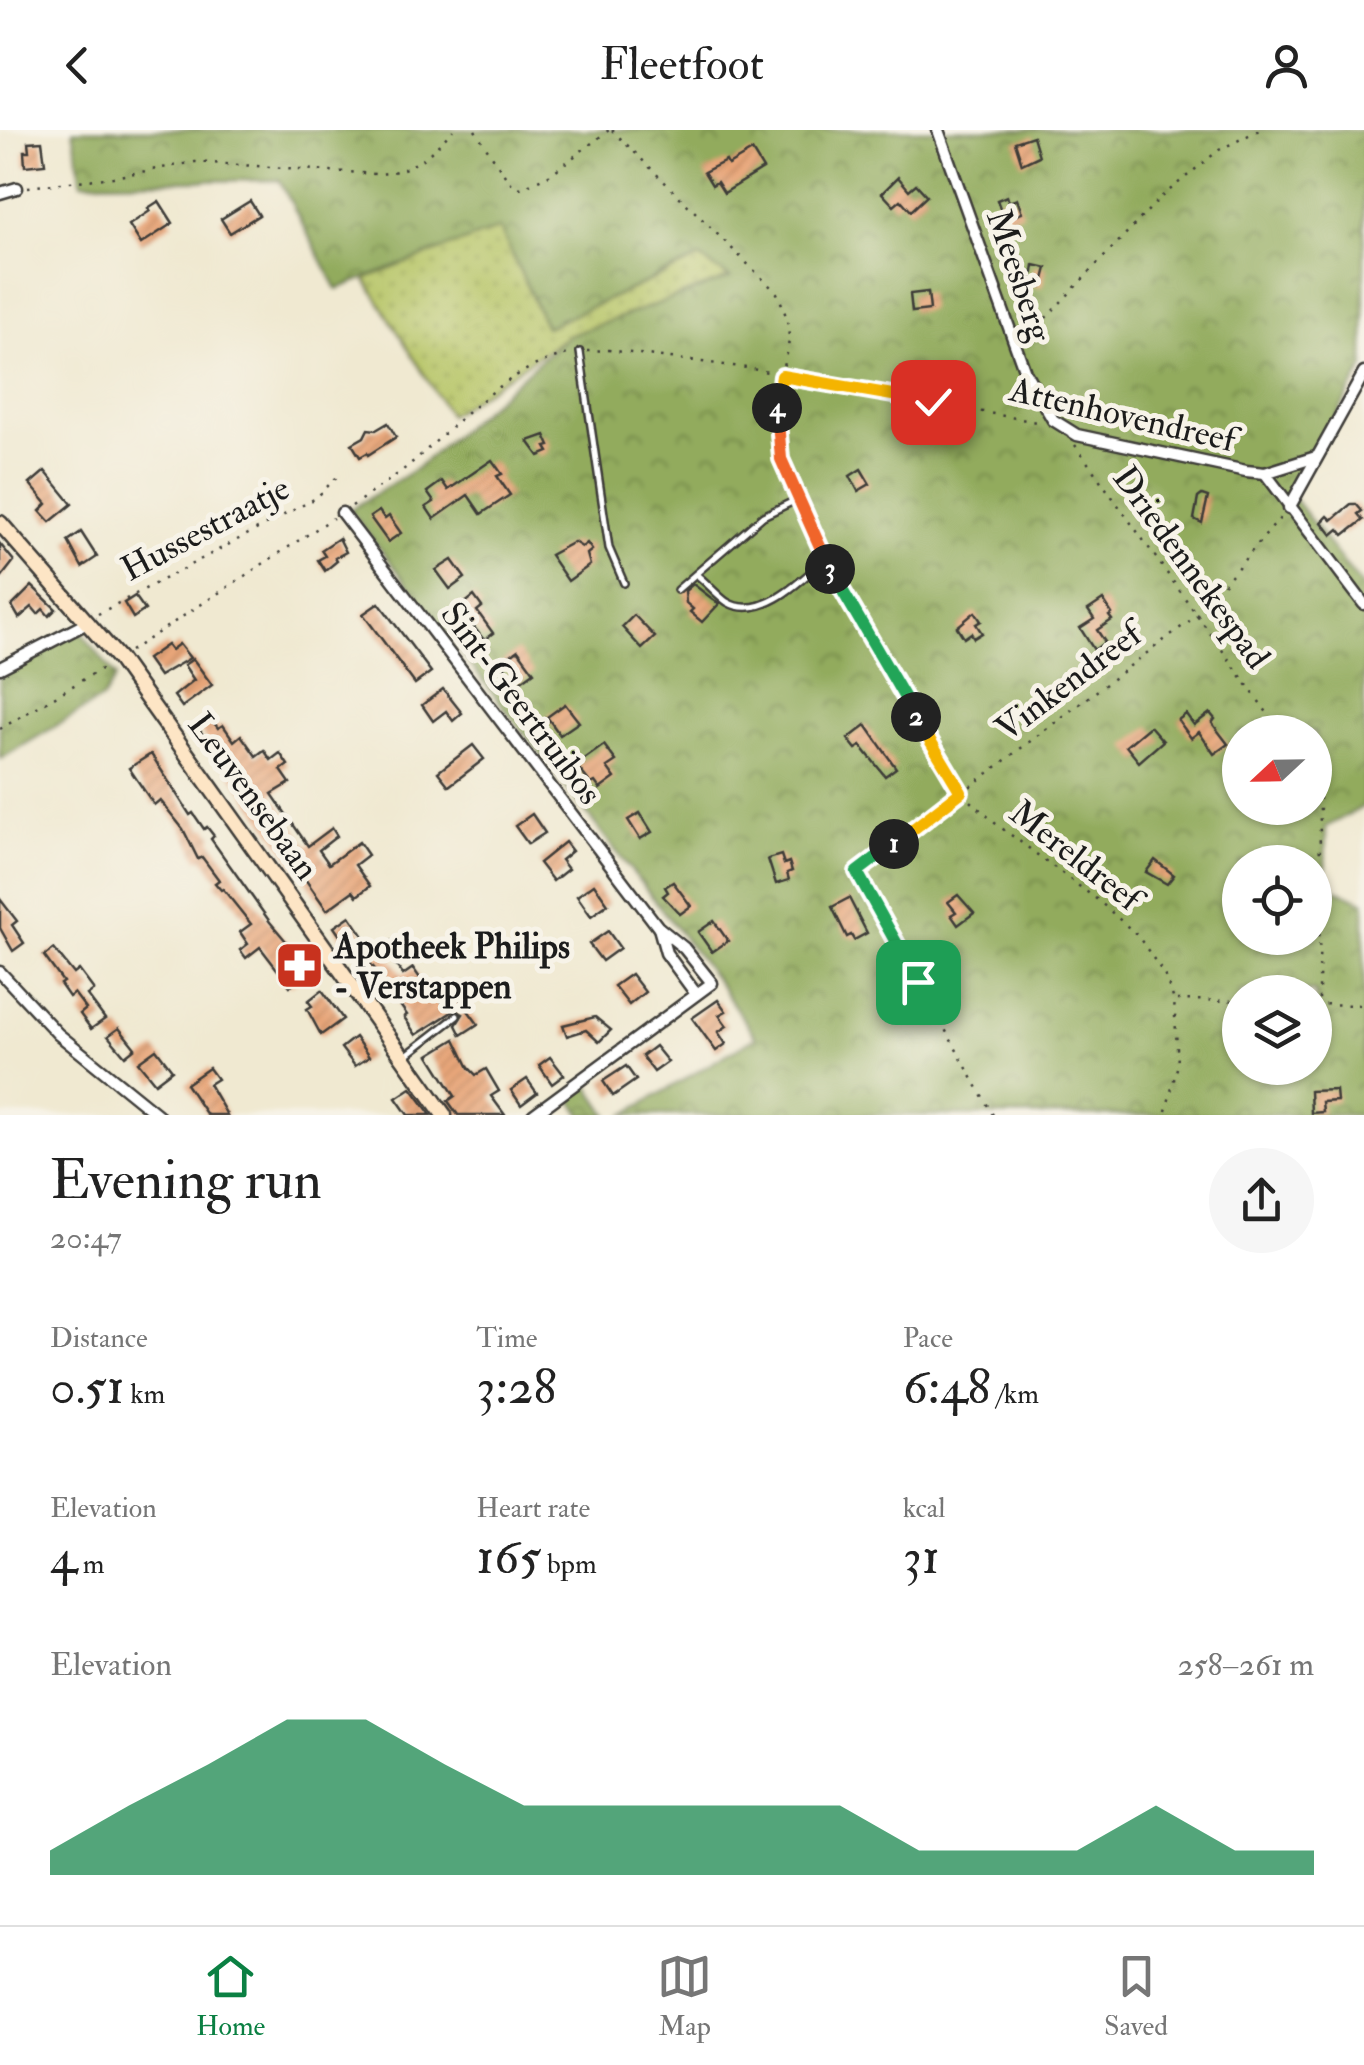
<!DOCTYPE html>
<html lang="en">
<head>
<meta charset="utf-8">
<style>
	:root { --surface:#fff; --page:#f6f6f6; --text:#222; --muted:#767676; --line:#e0e0e0; --accent:#0b8043 }
	body { margin:0; font-family:"IM FELL Double Pica",serif; background:var(--page); color:var(--text); height:100vh; display:flex; flex-direction:column; font-size:38px; white-space:nowrap }
	* { box-sizing:border-box; margin:0 }
	p { font-size:32px; color:var(--muted) }
	.icon { flex:none; width:55px; height:55px; fill:none; stroke:currentColor; stroke-width:2; stroke-linecap:round; stroke-linejoin:round }
	.map { position:relative; height:985px; overflow:hidden }
	.details { display:flex; flex-direction:column; background:var(--surface); flex:1 }
	.details>* { flex:none }
	.needle { width:65px; rotate:248deg }
	.buttons { position:absolute; left:1222px; top:585px; display:grid; gap:20px }
	.buttons a { display:grid; place-items:center; width:110px; height:110px; border-radius:50%; background:var(--surface); box-shadow:0 2px 8px #0004; font-size:50px }
	.pin { position:absolute; display:grid; place-items:center; width:85px; height:85px; color:#fff; margin:-42px; border-radius:20px; box-shadow:0 5px 15px #0006 }
	.km { position:absolute; width:50px; height:50px; margin:-25px; border-radius:50%; background:#222; color:#fff; font-size:28px; line-height:50px; text-align:center }
	.round { display:grid; place-items:center; flex:none; width:105px; height:105px; border-radius:52px; background:var(--page) }
	.overview { display:flex; align-items:center; justify-content:space-between; height:170px; padding:0 50px }
	h1 { font-size:55px; font-weight:600; line-height:75px }
	.metrics { display:grid; grid-template-columns:repeat(3,1fr); gap:15px; height:170px; padding:10px 50px }
	.metrics div { display:grid; align-content:center }
	.metrics b { font-size:50px; font-weight:600 }
	.metrics small { font-size:28px; font-weight:400 }
	.metrics p { font-size:28px }
	.chart { height:280px; padding:20px 50px }
	.chart p { display:flex; justify-content:space-between }
	.chart svg { width:100%; height:180px; margin-top:10px; fill:var(--accent); opacity:.7 }
	header { display:flex; justify-content:space-between; align-items:center; height:130px; padding:0 50px; background:var(--surface); font-size:45px; font-weight:600 }
	.dock { display:flex; justify-content:space-around; align-items:center; height:140px; border-top:2px solid var(--line); background:var(--surface); font-size:28px; color:var(--muted) }
	.dock a { display:grid; justify-items:center; gap:5px }
	.dock .on { color:var(--accent) }
	.map>svg:first-child { display:block }
	.grass { fill:url(#grass-dots); stroke:#6a7142; stroke-width:2.5 }
	.forest { fill:url(#forest-crowns); stroke:#57643c; stroke-width:2.5; fill-rule:evenodd }
	.building { fill:url(#building-hatch) }
	.lines { fill:none; stroke-linecap:round; stroke-linejoin:round }
	.lane-casing { stroke:#3c3b37; stroke-width:10 }
	.street-casing { stroke:#3c3b37; stroke-width:15 }
	.secondary-casing { stroke:#3c3b37; stroke-width:19 }
	.path { stroke:#3c3b37; stroke-width:2.5; stroke-dasharray:2.5 8; stroke-linecap:butt }
	.lane { stroke:#fff; stroke-width:5 }
	.street { stroke:#fff; stroke-width:10 }
	.secondary { stroke:#fde5c5; stroke-width:14 }
	.split-1-casing { stroke:#fff; stroke-width:20 }
	.split-2-casing { stroke:#fff; stroke-width:20 }
	.split-3-casing { stroke:#fff; stroke-width:20 }
	.split-4-casing { stroke:#fff; stroke-width:20 }
	.split-5-casing { stroke:#fff; stroke-width:20 }
	.split-1 { stroke:#22a559; stroke-width:12 }
	.split-2 { stroke:#f5b400; stroke-width:12 }
	.split-3 { stroke:#22a559; stroke-width:12 }
	.split-4 { stroke:#f0652b; stroke-width:12 }
	.split-5 { stroke:#f5b400; stroke-width:12 }
	.labels { text-anchor:middle; stroke-width:10; stroke-linejoin:round; paint-order:stroke }
	.street-label { font-size:35px; fill:#1c1c1c; stroke:#f7f3e8 }
	.poi-label { font-size:35px; font-weight:bold; fill:#1c1c1c; stroke:#f7f3e8; text-anchor:start }
</style>
</head>
<body>
<header><svg class="icon" aria-label="back" viewBox="0 0 24 24"><path d="M15 5l-7 7 7 7"/></svg>Fleetfoot<svg class="icon" aria-label="person" viewBox="0 0 24 24"><circle cx="12" cy="8" r="4"/><path d="M4 21q1-7 8-7t8 7"/></svg></header>
<div class="map">
<svg width="1364" height="985" viewBox="0 0 1364 985">
	<defs>
		<pattern id="grass-dots" width="8" height="8" patternUnits="userSpaceOnUse" patternTransform="scale(2.5)"><rect width="8" height="8" fill="#b8c669"/><path d="M2 2h.1M6 6h.1" fill="none" stroke="#9eaa5a" stroke-width="1.8" stroke-linecap="round"/></pattern>
		<pattern id="forest-crowns" width="20" height="18" patternUnits="userSpaceOnUse" patternTransform="scale(2.5)"><rect width="20" height="18" fill="#92ab5d"/><path d="M2 6a3 3 0 1 1 6 0M12 15a3 3 0 1 1 6 0" fill="none" stroke="#768a4c"/></pattern>
		<pattern id="building-hatch" width="6" height="6" patternUnits="userSpaceOnUse" patternTransform="scale(2.5)"><rect width="6" height="6" fill="#e8a679"/><path d="M-1 1l2-2M0 6l6-6M5 7l2-2" fill="none" stroke="#c68e68"/></pattern>
	</defs>
	<rect width="100%" height="100%" fill="#f7f3e8"/>
	<filter id="ink" filterUnits="userSpaceOnUse"><feTurbulence type="fractalNoise" baseFrequency=".01" numOctaves="2"/><feDisplacementMap in="SourceGraphic" scale="20" xChannelSelector="R" yChannelSelector="G"/><feConvolveMatrix kernelMatrix="1 2 1 2 8 2 1 2 1" color-interpolation-filters="sRGB"/></filter>
	<filter id="wash" filterUnits="userSpaceOnUse"><feTurbulence type="fractalNoise" baseFrequency=".0048" numOctaves="4" result="noise"/><feDisplacementMap in="SourceGraphic" scale="40" xChannelSelector="R" yChannelSelector="G"/><feGaussianBlur stdDeviation="2.25" result="paint"/><feColorMatrix in="noise" values="0 0 0 0 0 0 0 0 0 0 0 0 0 0 0 0 0 1.4 0 .05"/><feComposite in="paint" operator="in"/></filter>
	<g filter="url(#wash)">
		<rect width="100%" height="100%" fill="#f0e9d1"/>
		<path class="grass" d="M500 98 546 197 700 128 731 148 568 206 449 285 364 147Z"/>
		<g class="forest">
			<path d="M73 0H1364V237L1292 366 1364 460V676L1326 697 1325 755 1364 771V985H624L756 907 712 844 350 380 417 338 568 206 730 148 700 128 546 197 500 98 337 159 279 50 82 52ZM1240 602H1315V678H1240ZM1240 732H1315V808H1240ZM1240 862H1315V938H1240Z"/>
			<path d="M79 499 116 547 103 568 0 629V541Z"/>
			<path d="M586 952 608 985H582L568 965Z"/>
		</g>
		<g id="blocks">
			<g class="building">
				<path d="M1033 6 1039 26 1022 34 1015 12Z"/>
				<path d="M42 11 45 34 25 36 24 21H29L28 12Z"/>
				<path d="M752 21 763 39 724 63 717 52 712 55 704 42 726 31 728 35Z"/>
				<path d="M898 47 909 60 916 54 927 66 911 81 901 70 894 76 882 63Z"/>
				<path d="M1007 66 1009 72 1017 69 1022 83 1004 89 997 70Z"/>
				<path d="M159 71 173 93 141 114 129 95 150 81 148 78Z"/>
				<path d="M250 71 259 85 230 103 221 89Z"/>
				<path d="M1034 135 1047 138 1042 157 1031 155Z"/>
				<path d="M928 162 930 180 912 182 910 164Z"/>
				<path d="M388 293 396 307 368 325 367 323 360 327 352 314 364 307 368 299 376 300Z"/>
				<path d="M545 305 550 316 546 317 549 322 539 326 528 311Z"/>
				<path d="M492 330 502 344 497 346 510 365 481 384 468 365 434 389 426 377 434 372 427 362 442 351 448 360Z"/>
				<path d="M861 339 870 354 858 361 850 346Z"/>
				<path d="M45 341 72 374 50 392 40 381 47 374 30 354Z"/>
				<path d="M1202 365 1208 367 1202 393 1194 389 1198 368Z"/>
				<path d="M1351 374H1356L1362 381 1358 384 1363 390 1344 405 1339 399 1332 405 1322 392 1328 386 1332 390Z"/>
				<path d="M379 381 385 389 389 386 401 403 388 412 370 387Z"/>
				<path d="M81 402 97 427 82 437 68 411Z"/>
				<path d="M339 408 346 422 335 428 337 431 325 441 318 430 325 426 321 420Z"/>
				<path d="M574 412 582 417 587 413 592 420 587 424 590 435 568 451 550 425Z"/>
				<path d="M0 414 14 431 0 449Z"/>
				<path d="M452 430 465 448 450 459 436 440Z"/>
				<path d="M693 454 719 474 702 492 690 482 693 479 686 473 685 461Z"/>
				<path d="M32 456 56 479 49 486 43 479 38 484 32 477 19 488 12 476Z"/>
				<path d="M135 466 145 480 133 488 124 473Z"/>
				<path d="M474 466 482 477 477 481 493 503 484 510 459 478Z"/>
				<path d="M1103 470 1112 484 1109 486 1112 490 1097 500 1105 512 1094 520 1080 498 1094 489 1088 480Z"/>
				<path d="M379 473 431 542 415 554 363 484Z"/>
				<path d="M975 482 981 491 976 494 982 503 974 508 971 503 964 508 957 497Z"/>
				<path d="M634 485 655 507 642 519 622 497Z"/>
				<path d="M179 514 190 528 159 546 147 529 167 515 171 520Z"/>
				<path d="M518 520 534 542 517 554 501 532Z"/>
				<path d="M193 529 212 555 182 577 174 566 194 550 184 535Z"/>
				<path d="M443 559 462 583 453 591 446 581 433 591 422 575Z"/>
				<path d="M565 574 579 592 560 605 547 587Z"/>
				<path d="M1210 583 1215 589 1212 593 1228 614 1214 624 1199 602 1191 608 1178 590 1186 584 1194 595Z"/>
				<path d="M209 586 218 598 223 595 234 611 241 605 256 626 264 620 271 630 280 623 288 635 281 640 290 653 272 664 308 716 332 698 337 706 319 720 329 734 359 712 368 725 355 735 370 756 357 766 353 761 327 780 196 595Z"/>
				<path d="M866 595 896 638 885 646 861 616 856 619 848 609Z"/>
				<path d="M1150 596 1163 611 1139 632 1126 616Z"/>
				<path d="M473 615 484 629 449 656 438 642Z"/>
				<path d="M604 615 616 631 607 637 615 648 600 659 595 652 591 654 576 635Z"/>
				<path d="M151 624 190 685 193 683 204 699 207 697 214 706 211 709 270 792 307 836 308 841 304 846 290 856 260 817 246 828 240 820 248 814 240 802 251 794 223 759 221 760 215 753 219 750 202 727 198 729 183 699 160 670 154 675 129 638Z"/>
				<path d="M640 683 652 702 640 709 628 690Z"/>
				<path d="M532 684 545 703 528 714 515 696Z"/>
				<path d="M565 712 572 721 561 730 568 739 553 751 539 733Z"/>
				<path d="M781 725 784 734 789 732 792 741 787 743 789 750 776 754 768 729Z"/>
				<path d="M1155 730 1174 745 1167 754 1146 742Z"/>
				<path d="M673 752 691 776 680 784 663 766 668 762 665 757Z"/>
				<path d="M594 754 608 774 591 786 577 766Z"/>
				<path d="M958 765 974 783 958 795 951 785 956 782 948 772Z"/>
				<path d="M849 768 867 803 854 810 851 805 847 807 832 777Z"/>
				<path d="M0 769 17 791 12 795 24 813 13 821 0 798Z"/>
				<path d="M350 786 374 821 391 811 398 821 390 827 403 845 413 838 433 867 437 865 443 873 456 864 478 894 461 905 456 895 463 884 455 880 416 905 404 887 407 885 374 838 358 819 352 823 334 797Z"/>
				<path d="M714 791 728 811 712 822 698 802Z"/>
				<path d="M608 801 620 818 602 831 589 814Z"/>
				<path d="M54 819 74 844 79 840 94 860 87 865 105 889 91 899 80 884 86 879 74 863 69 867 60 854 63 852 44 826Z"/>
				<path d="M631 844 645 862 629 875 614 856Z"/>
				<path d="M322 860 343 889 321 905 307 879 312 876 308 871Z"/>
				<path d="M718 870 726 881 719 885 727 896 718 902 726 914 716 921 692 888Z"/>
				<path d="M595 887 611 900 599 912 586 900 567 906 563 895Z"/>
				<path d="M119 898 135 918 125 926 108 906Z"/>
				<path d="M355 907 369 927 355 936 341 918Z"/>
				<path d="M455 909 469 938 476 945 486 939 499 961 491 966 505 985H458L448 971 455 966 429 925Z"/>
				<path d="M655 916 668 932 654 942 642 926Z"/>
				<path d="M156 919 172 940 155 953 138 932Z"/>
				<path d="M550 927 564 945 552 954 539 935Z"/>
				<path d="M626 936 636 950 613 966 603 951Z"/>
				<path d="M209 938 217 949 209 954 227 985H207L186 954Z"/>
				<path d="M527 949 537 963 521 975 511 960Z"/>
				<path d="M411 958 412 959 431 985H408L396 968Z"/>
				<path d="M1336 960 1337 971 1322 972 1323 982 1311 983 1310 961Z"/>
			</g>
		</g>
	</g>
	<g filter="url(#ink)">
		<use href="#blocks" fill-opacity="0" stroke="#3c3b37" stroke-width="2.5"/>
		<g class="lines">
			<defs>
				<g id="lane">
					<path d="M580 222 609 418 624 453"/>
					<path d="M697 445C707 453 717 465 727 472 761 492 802 450 825 429"/>
					<path d="M677 460 763 386 798 369"/>
					<path d="M404 927 457 886"/>
				</g>
				<g id="street">
					<path d="M938 0 1025 242 1053 290 1077 305 1246 341 1265 343 1316 327"/>
					<path d="M0 63 17 58"/>
					<path d="M1265 343 1364 474"/>
					<path d="M1289 378 1364 243"/>
					<path d="M342 383 658 797 684 818 712 853 533 985"/>
					<path d="M0 538 89 492"/>
					<path d="M659 798 666 823 696 864"/>
					<path d="M0 842 58 904 158 985"/>
				</g>
				<path id="secondary" d="M0 393 119 529 444 985"/>
			</defs>
			<use href="#lane" class="lane-casing"/>
			<use href="#street" class="street-casing"/>
			<use href="#secondary" class="secondary-casing"/>
			<g class="path">
				<path d="M475 0 509 52 521 58 551 44 609 0"/>
				<path d="M612 0 777 163C804 219 776 233 776 286 776 313 785 338 795 363"/>
				<path d="M28 57 113 47 195 32 376 44C414 42 428 26 453 0"/>
				<path d="M1024 211 1160 68 1219 20 1259 0"/>
				<path d="M587 221 608 220 741 237 1042 293"/>
				<path d="M1075 315 1281 602"/>
				<path d="M800 375 821 422"/>
				<path d="M352 376C369 364 386 353 403 340 454 299 506 234 574 223"/>
				<path d="M830 438 961 662 995 693 1099 771 1138 806 1164 844 1174 870 1178 934 1165 985"/>
				<path d="M98 484 316 368 340 344"/>
				<path d="M130 521 333 388"/>
				<path d="M0 599 106 536"/>
				<path d="M1315 647 1320 661 1319 874"/>
				<path d="M1177 870 1240 871"/>
				<path d="M1315 874 1364 875"/>
				<path d="M993 985 857 742 1196 486 1282 386"/>
			</g>
			<use href="#lane" class="lane"/>
			<use href="#street" class="street"/>
			<use href="#secondary" class="secondary"/>
		</g>
	</g>
	<g class="lines" filter="url(#ink)">
		<defs>
			<path id="split-1" d="M894 714 857 742 918 852"/>
			<path id="split-2" d="M894 714 961 662 916 587"/>
			<path id="split-3" d="M830 439 916 587"/>
			<path id="split-4" d="M777 278 781 329 830 439"/>
			<path id="split-5" d="M777 278 782 246 933 272"/>
		</defs>
		<use href="#split-1" class="split-1-casing"/>
		<use href="#split-2" class="split-2-casing"/>
		<use href="#split-3" class="split-3-casing"/>
		<use href="#split-4" class="split-4-casing"/>
		<use href="#split-5" class="split-5-casing"/>
		<use href="#split-1" class="split-1"/>
		<use href="#split-2" class="split-2"/>
		<use href="#split-3" class="split-3"/>
		<use href="#split-4" class="split-4"/>
		<use href="#split-5" class="split-5"/>
	</g>
	<defs>
		<symbol id="pharmacy-square" viewBox="-11 -11 22 22"><rect x="-9" y="-9" width="18" height="18" rx="4" fill="#c8321e" stroke="#f7f3e8"/><path d="M-2-6h4v4h4v4h-4v4h-4v-4h-4v-4h4Z" fill="#fff"/></symbol>
	</defs>
	<g fill-rule="evenodd">
		<use href="#pharmacy-square" x="272" y="808" width="55" height="55"/>
	</g>
	<g class="labels">
		<g class="street-label">
			<text transform="translate(1020 145) rotate(71)" y="12">Meesberg</text>
			<text transform="translate(1123 284) rotate(13)" y="12">Attenhovendreef</text>
			<text transform="translate(205 398) rotate(-28)" y="12">Hussestraatje</text>
			<text transform="translate(1192 437) rotate(54)" y="12">Driedennekespad</text>
			<text transform="translate(1068 551) rotate(-37)" y="12">Vinkendreef</text>
			<text transform="translate(522 573) rotate(53)" y="12">Sint-Geertruibos</text>
			<text transform="translate(254 666) rotate(54)" y="12">Leuvensebaan</text>
			<text transform="translate(1076 725) rotate(38)" y="12">Mereldreef</text>
		</g>
		<g class="poi-label">
			<text x="334" y="828">Apotheek Philips<tspan x="334" dy="40">- Verstappen</tspan></text>
		</g>
	</g>
</svg>
<div class="buttons">
<a><svg class="needle" viewBox="-14 -14 28 28"><path d="M0-13l5 13h-10z" fill="#e53935"/><path d="M0 13l5-13h-10z" fill="#767676"/></svg></a>
<a><svg class="icon" aria-label="locate" viewBox="0 0 24 24"><circle cx="12" cy="12" r="6"/><path d="M12 2v4M12 18v4M2 12h4M18 12h4"/></svg></a>
<a><svg class="icon" aria-label="layers" viewBox="0 0 24 24"><path d="M12 4l9 5-9 5-9-5zM3 14l9 5 9-5"/></svg></a>
</div>
<div class="pin" style="left:918px;top:852px;background:#1e9e55"><svg class="icon" aria-label="arrive" viewBox="0 0 24 24"><path d="M6 21V4h12l-3 4 3 4H6"/></svg></div>
<div class="pin" style="left:933px;top:272px;background:#d93025"><svg class="icon" aria-label="check" viewBox="0 0 24 24"><path d="M5 12l5 5 9-10"/></svg></div>
<b class="km" style="left:894px;top:714px">1</b>
<b class="km" style="left:916px;top:587px">2</b>
<b class="km" style="left:830px;top:439px">3</b>
<b class="km" style="left:777px;top:278px">4</b>
</div>
<section class="details">
<div class="overview"><div><h1>Evening run</h1><p>20:47</p></div><a class="round"><svg class="icon" aria-label="share" viewBox="0 0 24 24"><path d="M12 15V3M7 8l5-5 5 5M5 13v7h14v-7"/></svg></a></div>
<div class="metrics">
<div><p>Distance</p><b>0.51<small> km</small></b></div>
<div><p>Time</p><b>3:28</b></div>
<div><p>Pace</p><b>6:48<small> /km</small></b></div>
</div>
<div class="metrics">
<div><p>Elevation</p><b>4<small> m</small></b></div>
<div><p>Heart rate</p><b>165<small> bpm</small></b></div>
<div><p>kcal</p><b>31</b></div>
</div>
<div class="chart"><p><span>Elevation</span>258–261 m</p>
<svg viewBox="0 0 160 44" preserveAspectRatio="none"><path d="M0 44V38L10 27L20 17L30 6L40 6L50 17L60 27L70 27L80 27L90 27L100 27L110 38L120 38L130 38L140 27L150 38L160 38V44z"/></svg>
</div>
</section>
<nav class="dock">
<a class="on"><svg class="icon" aria-label="home" viewBox="0 0 24 24"><path d="M3 11l9-7 9 7M6 9v11h12V9"/></svg>Home</a>
<a><svg class="icon" aria-label="map" viewBox="0 0 24 24"><path d="M3 6l6-2 6 2 6-2v14l-6 2-6-2-6 2zM9 4v14M15 6v14"/></svg>Map</a>
<a><svg class="icon" aria-label="saved" viewBox="0 0 24 24"><path d="M7 4h10v16l-5-4-5 4z"/></svg>Saved</a>
</nav>
</body>
</html>
